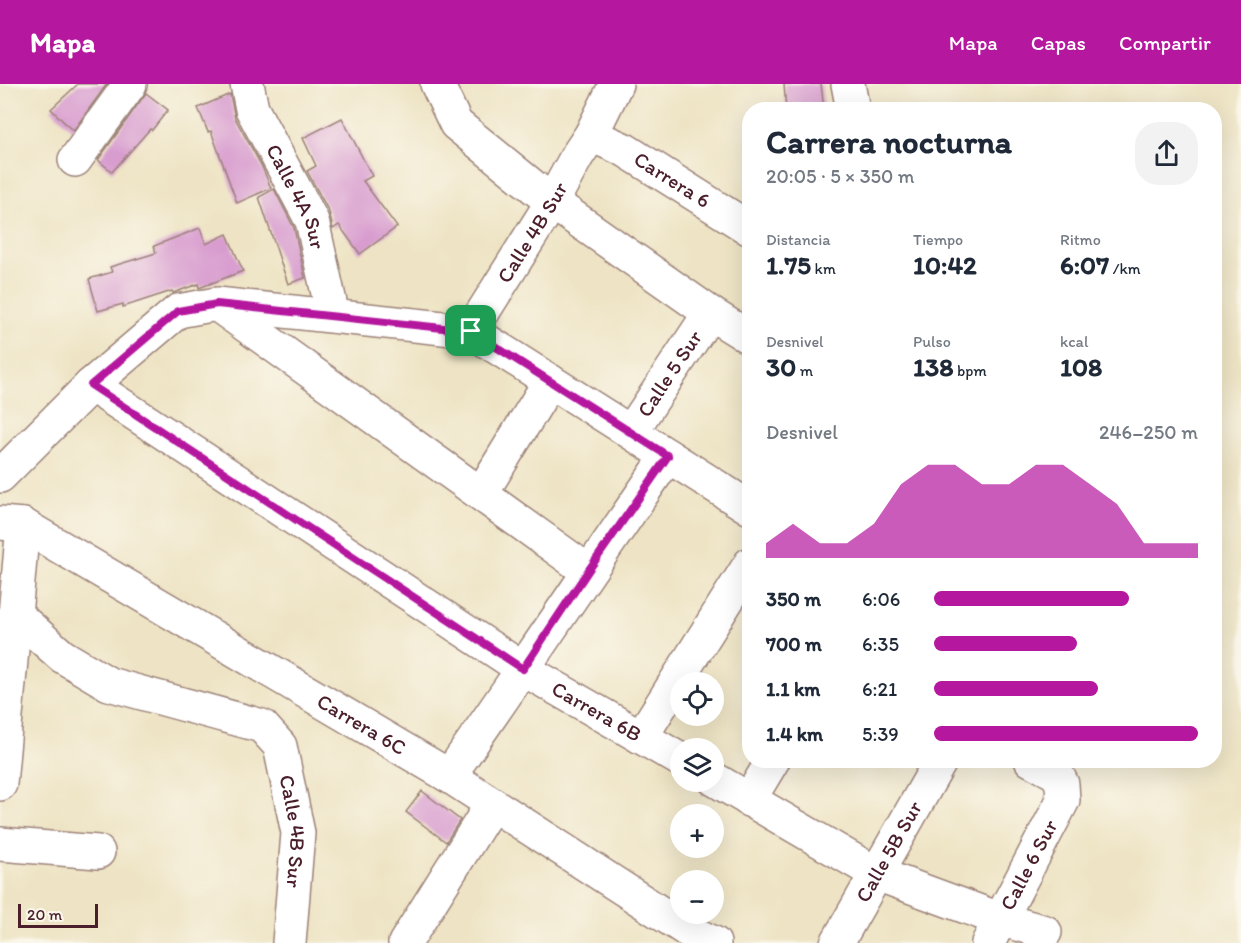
<!DOCTYPE html>
<html lang="es">
<head>
<meta charset="utf-8">
<style>
	:root { --surface:#fff; --page:#f2f2f3; --text:#1f2937; --muted:#747a83; --accent:#b5179e }
	body { margin:0; font-family:Itim,sans-serif; background:var(--page); color:var(--text); height:100vh; display:flex; flex-direction:column; font-size:22px; white-space:nowrap }
	* { box-sizing:border-box; margin:0 }
	p { font-size:20px; color:var(--muted) }
	.icon { flex:none; width:33px; height:33px; fill:none; stroke:currentColor; stroke-width:2; stroke-linecap:round; stroke-linejoin:round }
	.map { position:relative; flex:1; overflow:hidden }
	.panel { position:absolute; left:742px; top:18px; width:480px; height:666px; display:flex; flex-direction:column; background:var(--surface); border-radius:24px; box-shadow:0 6px 24px #0002 }
	.panel>* { flex:none }
	.buttons { position:absolute; left:670px; top:588px; display:grid; gap:12px }
	.buttons a { display:grid; place-items:center; width:54px; height:54px; border-radius:50%; background:var(--surface); box-shadow:0 6px 24px #0002; font-size:30px }
	.scale { position:absolute; left:18px; bottom:15px; width:80px; box-sizing:border-box; padding-left:6px; border:3px solid #4a1f2b; border-top:0; font-size:16px; line-height:21px; white-space:nowrap; color:#4a1f2b; -webkit-text-stroke:4px #fbf7ec; paint-order:stroke }
	.pin { position:absolute; display:grid; place-items:center; width:51px; height:51px; color:#fff; margin:-26px; border-radius:12px; box-shadow:0 3px 9px #0006 }
	.round { display:grid; place-items:center; flex:none; width:63px; height:63px; border-radius:24px; background:var(--page) }
	.headline { display:flex; align-items:center; justify-content:space-between; height:102px; padding:0 24px }
	h1 { font-size:33px; font-weight:700; line-height:45px }
	.figures { display:grid; grid-template-columns:repeat(3,1fr); gap:9px; height:102px; padding:6px 24px }
	.figures div { display:grid; align-content:center }
	.figures b { font-size:26px; font-weight:700 }
	.figures small { font-size:16px; font-weight:400 }
	.figures p { font-size:16px }
	.chart { height:168px; padding:12px 24px }
	.chart p { display:flex; justify-content:space-between }
	.chart svg { width:100%; height:108px; margin-top:6px; fill:var(--accent); opacity:.7 }
	ul { padding:0 24px; list-style:none; font-size:20px }
	li { display:grid; grid-template-columns:96px 72px 1fr; align-items:center; height:45px }
	li i { height:15px; border-radius:8px; background:var(--accent) }
	header { display:flex; align-items:center; gap:36px; box-sizing:border-box; height:84px; padding:0 30px; background:var(--accent); color:#fff }
	header strong { font-size:28px }
	nav { display:flex; gap:33px; margin-inline-start:auto; font-size:21px }
	.map>svg:first-child { display:block }
	.building { fill:#d89ccf }
	.lines { fill:none; stroke-linecap:round; stroke-linejoin:round }
	.minor-casing { stroke:#9c8278; stroke-width:36 }
	.minor { stroke:#fff; stroke-width:33 }
	.route-casing { stroke:#fff; stroke-width:12 }
	.route { stroke:#b5179e; stroke-width:8 }
	.labels { text-anchor:middle; stroke-width:6; stroke-linejoin:round; paint-order:stroke }
	.street-label { font-size:21px; fill:#4a1f2b; stroke:#fbf7ec }
</style>
</head>
<body>
<header>
<strong>Mapa</strong>
<nav><a>Mapa</a><a>Capas</a><a>Compartir</a></nav>
</header>
<div class="map">
<svg width="1241" height="859" viewBox="0 0 1241 859">
	<rect width="100%" height="100%" fill="#fbf7ec"/>
	<filter id="ink" filterUnits="userSpaceOnUse"><feTurbulence type="fractalNoise" baseFrequency=".0167" numOctaves="2"/><feDisplacementMap in="SourceGraphic" scale="12" xChannelSelector="R" yChannelSelector="G"/><feConvolveMatrix kernelMatrix="1 2 1 2 8 2 1 2 1" color-interpolation-filters="sRGB"/></filter>
	<filter id="wash" filterUnits="userSpaceOnUse"><feTurbulence type="fractalNoise" baseFrequency=".008" numOctaves="4" result="noise"/><feDisplacementMap in="SourceGraphic" scale="24" xChannelSelector="R" yChannelSelector="G"/><feGaussianBlur stdDeviation="1.35" result="paint"/><feColorMatrix in="noise" values="0 0 0 0 0 0 0 0 0 0 0 0 0 0 0 0 0 1.4 0 .05"/><feComposite in="paint" operator="in"/></filter>
	<g filter="url(#wash)">
		<rect width="100%" height="100%" fill="#eee4c5"/>
		<g id="blocks">
			<g class="building">
				<path d="M78 0H107L73 47 51 25Z"/>
				<path d="M784 0H821L824 26H786Z"/>
				<path d="M146 9 168 26 152 46 150 45 112 88 98 76Z"/>
				<path d="M230 10 235 34 262 83 271 104 237 119 211 47 208 48 198 24Z"/>
				<path d="M342 34 372 92 363 97 397 143 360 170 339 141 333 145 329 128 307 87 316 82 303 54Z"/>
				<path d="M274 105 294 144 305 194 288 200 259 113Z"/>
				<path d="M200 144 206 160 227 150 243 187 199 204 198 200 173 209 172 207 123 223V220L98 227 89 195 112 188 110 183 156 169 154 162Z"/>
				<path d="M422 707 460 736 446 758 406 728Z"/>
			</g>
		</g>
	</g>
	<g filter="url(#ink)">
		<use href="#blocks" fill-opacity="0" stroke="#9c8278" stroke-width="1.5"/>
		<g class="lines">
			<defs>
				<g id="minor">
					<path id="s1" d="M247 0 252 25 312 137 333 232"/>
					<path d="M437 0 456 40 552 118 710 229 750 254"/>
					<path d="M848 0 853 26"/>
					<path id="s2" d="M591 51 625 66 750 145"/>
					<path d="M75 76 130 0"/>
					<path d="M219 222 588 487"/>
					<path id="s3" d="M471 247 552 118 577 72 591 51 616 0"/>
					<path id="s4" d="M91 301 523 585 681 676"/>
					<path id="s5" d="M631 348 710 229"/>
					<path d="M0 392 91 301 178 227 217 220 471 247 750 424"/>
					<path d="M481 410 550 297"/>
					<path id="s6" d="M0 439 23 441 449 692 690 848 714 859"/>
					<path id="s7" d="M15 530 62 572 109 600 262 642 280 662 298 749 289 859"/>
					<path d="M641 653 750 480"/>
					<path d="M449 692C523 586 595 478 668 372"/>
					<path d="M714 695 877 790 999 835 1045 848"/>
					<path d="M0 700 23 441"/>
					<path d="M749 716 773 676"/>
					<path d="M0 760 98 768"/>
					<path d="M405 859 492 720"/>
					<path id="s8" d="M837 859 941 676"/>
					<path id="s9" d="M988 859 1063 716 1062 700 1057 690 1031 676"/>
				</g>
			</defs>
			<use href="#minor" class="minor-casing"/>
			<use href="#minor" class="minor"/>
		</g>
	</g>
	<g class="lines" filter="url(#ink)">
		<defs>
			<path id="route" d="M217 220 471 247 668 372 588 487 523 585 91 301 178 227Z"/>
		</defs>
		<use href="#route" class="route-casing"/>
		<use href="#route" class="route"/>
	</g>
	<g class="labels">
		<g class="street-label">
			<text dy="7" stroke="none"><textPath href="#s2" startOffset="93">Carrera 6</textPath></text>
			<text dy="7" stroke="none"><textPath href="#s1" startOffset="124">Calle 4A Sur</textPath></text>
			<text dy="7" stroke="none"><textPath href="#s3" startOffset="116">Calle 4B Sur</textPath></text>
			<text dy="7" stroke="none"><textPath href="#s5" startOffset="70">Calle 5 Sur</textPath></text>
			<text dy="7" stroke="none"><textPath href="#s4" startOffset="602">Carrera 6B</textPath></text>
			<text dy="7" stroke="none"><textPath href="#s6" startOffset="416">Carrera 6C</textPath></text>
			<text dy="7" stroke="none"><textPath href="#s7" startOffset="390">Calle 4B Sur</textPath></text>
			<text dy="7" stroke="none"><textPath href="#s8" startOffset="105">Calle 5B Sur</textPath></text>
			<text dy="7" stroke="none"><textPath href="#s9" startOffset="88">Calle 6 Sur</textPath></text>
		</g>
	</g>
</svg>
<div class="buttons">
<a><svg class="icon" aria-label="locate" viewBox="0 0 24 24"><circle cx="12" cy="12" r="6"/><path d="M12 2v4M12 18v4M2 12h4M18 12h4"/></svg></a>
<a><svg class="icon" aria-label="layers" viewBox="0 0 24 24"><path d="M12 4l9 5-9 5-9-5zM3 14l9 5 9-5"/></svg></a>
<a>+</a>
<a>−</a>
</div>
<div class="scale">20 m</div>
<div class="pin" style="left:471px;top:247px;background:#1e9e55"><svg class="icon" aria-label="arrive" viewBox="0 0 24 24"><path d="M6 21V4h12l-3 4 3 4H6"/></svg></div>
<section class="panel">
<div class="headline"><div><h1>Carrera nocturna</h1><p>20:05 · 5 × 350 m</p></div><a class="round"><svg class="icon" aria-label="share" viewBox="0 0 24 24"><path d="M12 15V3M7 8l5-5 5 5M5 13v7h14v-7"/></svg></a></div>
<div class="figures">
<div><p>Distancia</p><b>1.75<small> km</small></b></div>
<div><p>Tiempo</p><b>10:42</b></div>
<div><p>Ritmo</p><b>6:07<small> /km</small></b></div>
</div>
<div class="figures">
<div><p>Desnivel</p><b>30<small> m</small></b></div>
<div><p>Pulso</p><b>138<small> bpm</small></b></div>
<div><p>kcal</p><b>108</b></div>
</div>
<div class="chart"><p><span>Desnivel</span>246–250 m</p>
<svg viewBox="0 0 160 44" preserveAspectRatio="none"><path d="M0 44V38L10 30L20 38L30 38L40 30L50 14L60 6L70 6L80 14L90 14L100 6L110 6L120 14L130 22L140 38L150 38L160 38V44z"/></svg>
</div>
<ul>
<li><b>350 m</b>6:06<i style="width:74%"></i></li>
<li><b>700 m</b>6:35<i style="width:54%"></i></li>
<li><b>1.1 km</b>6:21<i style="width:62%"></i></li>
<li><b>1.4 km</b>5:39<i style="width:100%"></i></li>
</ul>
</section>
</div>
</body>
</html>
